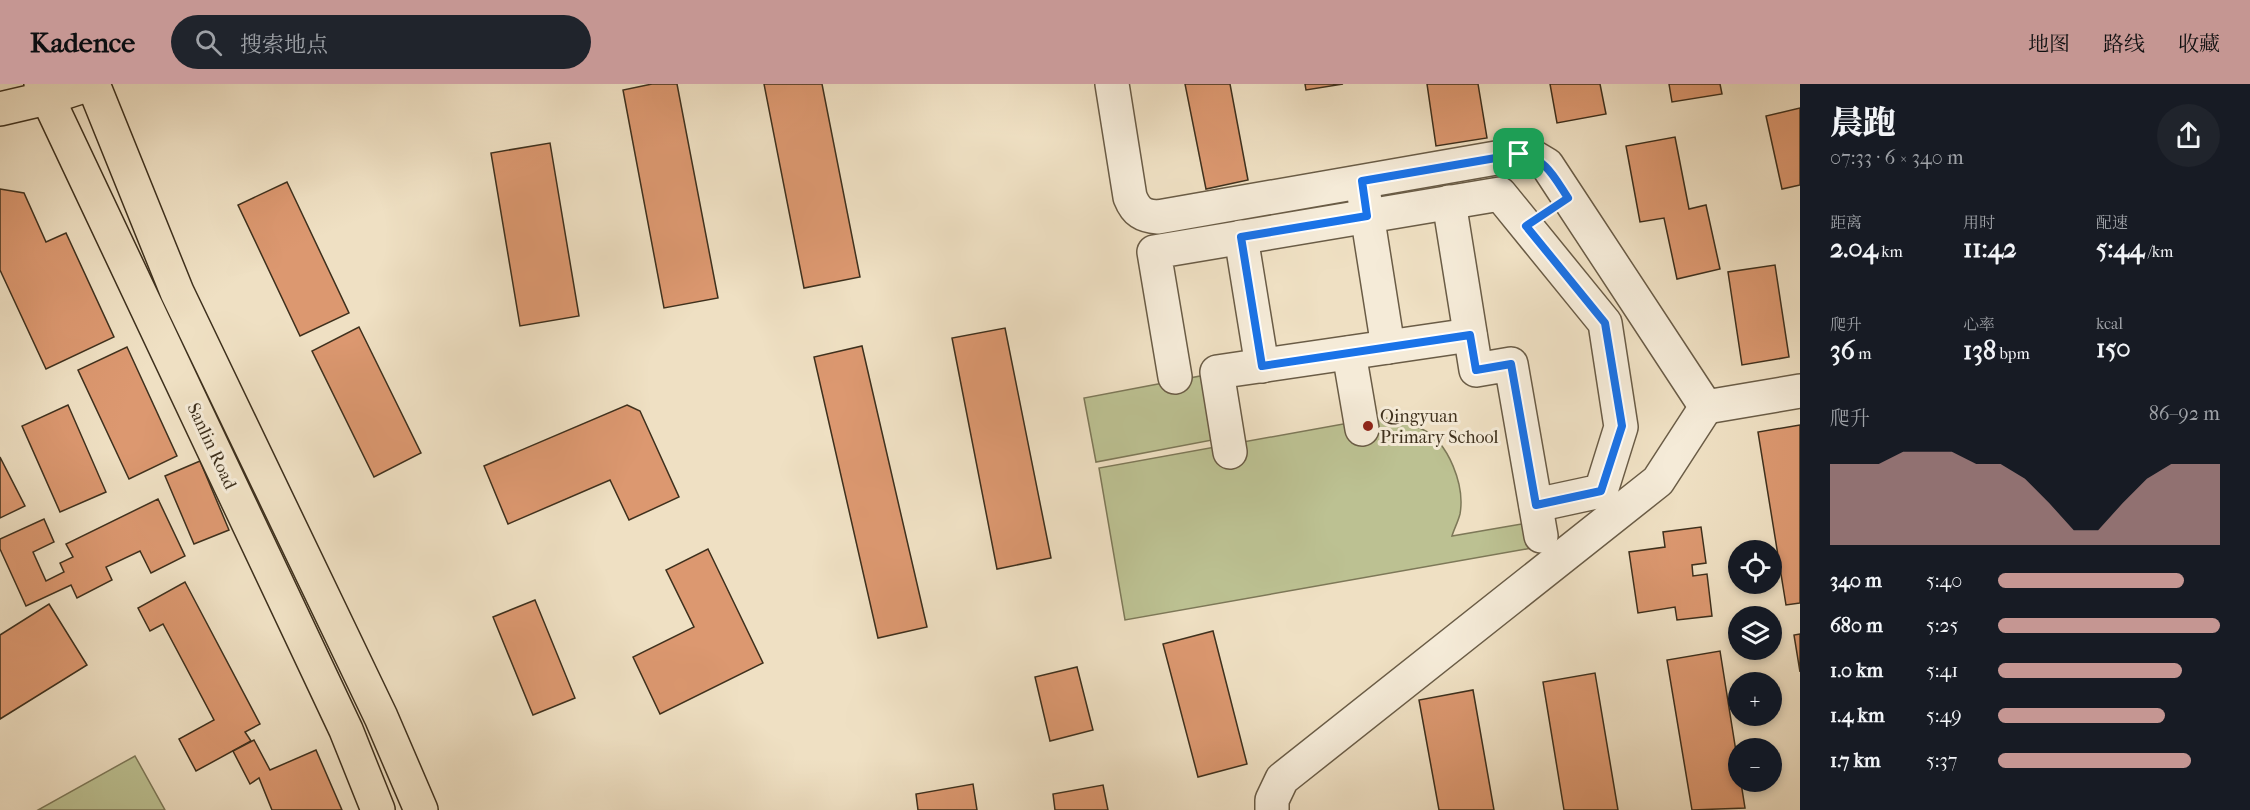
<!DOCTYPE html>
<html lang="zh">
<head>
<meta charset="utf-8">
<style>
	:root { --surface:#171b24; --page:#20242c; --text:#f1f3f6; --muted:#9ea1a6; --accent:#c59692 }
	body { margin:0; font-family:"IM FELL French Canon","Noto Serif SC",serif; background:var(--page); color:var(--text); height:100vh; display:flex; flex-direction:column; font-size:22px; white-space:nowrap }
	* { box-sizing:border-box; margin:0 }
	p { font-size:20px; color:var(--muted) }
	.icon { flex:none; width:33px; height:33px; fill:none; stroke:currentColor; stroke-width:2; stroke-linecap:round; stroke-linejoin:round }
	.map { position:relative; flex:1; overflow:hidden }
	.details { display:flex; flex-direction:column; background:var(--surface); width:450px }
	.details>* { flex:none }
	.fabs { position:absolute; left:1728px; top:456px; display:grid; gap:12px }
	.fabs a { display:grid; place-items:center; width:54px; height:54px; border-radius:50%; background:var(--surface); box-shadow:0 3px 9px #0003; font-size:30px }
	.pin { position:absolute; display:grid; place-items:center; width:51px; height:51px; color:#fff; margin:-26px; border-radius:12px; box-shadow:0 3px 9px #0006 }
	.round { display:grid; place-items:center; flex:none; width:63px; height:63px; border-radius:32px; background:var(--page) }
	.headline { display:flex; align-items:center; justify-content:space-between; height:102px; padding:0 30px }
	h1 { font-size:33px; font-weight:800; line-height:45px }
	.stats { display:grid; grid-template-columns:repeat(3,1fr); gap:9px; height:102px; padding:6px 30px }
	.stats div { display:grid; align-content:center }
	.stats b { font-size:26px; font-weight:800 }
	.stats small { font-size:16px; font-weight:400 }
	.stats p { font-size:16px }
	.chart { height:168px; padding:12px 30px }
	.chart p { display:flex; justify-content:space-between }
	.chart svg { width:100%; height:108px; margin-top:6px; fill:var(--accent); opacity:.7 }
	ul { padding:0 30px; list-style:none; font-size:20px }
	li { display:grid; grid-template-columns:96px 72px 1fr; align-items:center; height:45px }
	li i { height:15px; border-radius:8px; background:var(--accent) }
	header { display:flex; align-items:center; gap:36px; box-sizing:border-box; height:84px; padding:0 30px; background:var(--accent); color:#111 }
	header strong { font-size:28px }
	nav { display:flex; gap:33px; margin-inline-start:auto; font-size:21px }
	.search { width:420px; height:54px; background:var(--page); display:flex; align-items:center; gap:15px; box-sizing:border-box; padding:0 21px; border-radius:33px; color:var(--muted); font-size:22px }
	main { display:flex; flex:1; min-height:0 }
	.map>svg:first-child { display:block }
	.green { fill:#bcc192; stroke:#7d7858; stroke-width:1.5 }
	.building { fill:#dc9870; stroke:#3e301d; stroke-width:1.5 }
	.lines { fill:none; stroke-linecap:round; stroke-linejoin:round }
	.minor-casing { stroke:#6a5c46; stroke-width:36 }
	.major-casing { stroke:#3e301d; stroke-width:36 }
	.minor { stroke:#f5ebd8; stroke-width:33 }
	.major { stroke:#efe0c3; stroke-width:33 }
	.route-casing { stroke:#fff; stroke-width:12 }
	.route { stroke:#1a73e8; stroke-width:8 }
	.poi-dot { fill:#8f2418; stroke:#f5ebd8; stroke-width:2 }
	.labels { text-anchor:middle; stroke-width:6; stroke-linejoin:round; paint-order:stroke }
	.poi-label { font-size:18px; fill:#3e301d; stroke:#f5ebd8; text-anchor:start }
	.street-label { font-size:18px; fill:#3e301d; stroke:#f5ebd8 }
</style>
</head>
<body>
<header>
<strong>Kadence</strong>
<div class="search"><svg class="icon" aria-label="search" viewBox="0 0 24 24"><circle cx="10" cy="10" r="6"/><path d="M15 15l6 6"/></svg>搜索地点</div>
<nav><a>地图</a><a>路线</a><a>收藏</a></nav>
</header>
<main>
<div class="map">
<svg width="1800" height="726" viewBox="0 0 1800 726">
	<rect width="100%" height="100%" fill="#efe0c3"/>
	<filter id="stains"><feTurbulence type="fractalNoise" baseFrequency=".00333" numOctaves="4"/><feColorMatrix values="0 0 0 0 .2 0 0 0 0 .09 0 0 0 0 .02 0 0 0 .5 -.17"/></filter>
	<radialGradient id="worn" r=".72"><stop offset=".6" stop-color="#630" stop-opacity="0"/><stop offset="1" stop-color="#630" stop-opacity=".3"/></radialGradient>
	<g class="green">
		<path d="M1211 290 1223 354 1096 378 1084 314Z"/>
		<path d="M1382 333C1395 337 1410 339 1422 345 1449 358 1465 402 1460 430 1458 438 1454 445 1452 452L1527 439 1532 464 1125 536 1099 384Z"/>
		<path d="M135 672 165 726H38Z"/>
	</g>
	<g class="building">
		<path d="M652 0H677L718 214 664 224 623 6Z"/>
		<path d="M764 0H822L860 193 804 204Z"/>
		<path d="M1185 0H1230L1248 96 1206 105Z"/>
		<path d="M1305 0H1343L1306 6Z"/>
		<path d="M1427 0H1478L1487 54 1436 62Z"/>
		<path d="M1550 0H1600L1606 30 1557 39Z"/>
		<path d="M1669 0H1720L1722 10 1672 18Z"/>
		<path d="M1800 24V101L1782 105 1766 32Z"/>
		<path d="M1675 53 1689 125 1706 121 1720 185 1677 195 1664 134 1640 138 1626 62Z"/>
		<path d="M550 59 579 232 520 242 491 69Z"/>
		<path d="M287 98 349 229 300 252 238 121Z"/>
		<path d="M0 105 24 109 46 158 66 149 114 253 46 285 0 186Z"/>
		<path d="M1775 181 1789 273 1742 281 1728 188Z"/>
		<path d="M359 243 421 369 374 393 312 267Z"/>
		<path d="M1005 244 1051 474 997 485 952 254Z"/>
		<path d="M862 262 927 543 878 554 814 273Z"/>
		<path d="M127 263 177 372 129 395 78 286Z"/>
		<path d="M68 321 106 408 60 428 22 342Z"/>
		<path d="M627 321 640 327 679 413 629 436 610 396 508 440 484 382Z"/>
		<path d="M1800 341V519L1786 521 1758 348Z"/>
		<path d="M0 373 25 422 0 434Z"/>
		<path d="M200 377 229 446 194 460 165 392Z"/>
		<path d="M158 415 185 472 151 489 140 467 106 483 112 496 77 514 71 501 26 522 0 465V455L44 435 54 458 33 468 46 497 64 488 60 479 73 473 66 460Z"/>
		<path d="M1701 443 1706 479 1692 481 1693 492 1707 490 1712 532 1677 536 1675 523 1638 529 1629 468 1665 463 1663 448Z"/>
		<path d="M708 465 763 579 660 630 633 573 694 543 666 486Z"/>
		<path d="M185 498 260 640 245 648 251 657 196 687 179 655 214 636 163 540 150 547 138 524Z"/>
		<path d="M535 516 575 614 533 631 493 533Z"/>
		<path d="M49 520 87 581 0 635V551Z"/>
		<path d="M1213 547 1247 680 1198 693 1163 560Z"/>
		<path d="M1800 550V588L1794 551Z"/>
		<path d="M1720 567 1745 724 1692 726 1667 576Z"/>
		<path d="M1077 583 1093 646 1050 657 1035 593Z"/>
		<path d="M1595 589 1618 726H1564L1543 598Z"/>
		<path d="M1473 606 1494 726H1439L1419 616Z"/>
		<path d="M254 656 270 686 316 666 342 726H272L259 694 250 700 233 667Z"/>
		<path d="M973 700 977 726H918L916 710Z"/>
		<path d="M1103 701 1108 726H1055L1053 710Z"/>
	</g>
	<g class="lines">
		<defs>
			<g id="minor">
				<path d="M1112 0 1130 113C1136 128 1143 132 1158 133L1519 70 1532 72 1547 81 1706 323 1800 307"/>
				<path d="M1364 111 1388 263"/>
				<path d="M1449 118 1476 286 1511 280 1541 452"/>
				<path d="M1241 153 1262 282"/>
				<path d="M1349 269 1362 345"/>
				<path d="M1175 293 1154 168 1500 110 1605 239 1621 343 1601 407 1536 421"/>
				<path d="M1230 368 1217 288 1470 251"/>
				<path d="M1272 726V716L1282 695 1658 397 1706 323"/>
			</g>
			<g id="major">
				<path d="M41 0 346 646 378 726"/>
				<path d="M93 0 177 208 381 633 421 726"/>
				<path d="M0 25 47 14 90 0"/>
			</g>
		</defs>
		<use href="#minor" class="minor-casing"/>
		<use href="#major" class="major-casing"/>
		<use href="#minor" class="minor"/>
		<use href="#major" class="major"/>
	</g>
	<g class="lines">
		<defs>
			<path id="route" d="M1519 70C1546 74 1554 93 1568 114L1526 142 1605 239 1622 342 1601 407 1536 421 1511 280 1476 286 1470 251 1262 282 1241 153 1367 132 1362 97Z"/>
		</defs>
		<use href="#route" class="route-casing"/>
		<use href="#route" class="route"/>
	</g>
	<circle class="poi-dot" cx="1368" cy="342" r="6"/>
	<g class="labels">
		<g class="poi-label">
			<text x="1380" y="338">Qingyuan<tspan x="1380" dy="21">Primary School</tspan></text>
		</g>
		<g class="street-label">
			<text transform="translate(212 362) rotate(65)" y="6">Sanlin Road</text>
		</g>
	</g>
	<rect width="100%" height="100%" filter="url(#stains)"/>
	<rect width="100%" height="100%" fill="url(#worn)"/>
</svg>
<div class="fabs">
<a><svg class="icon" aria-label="locate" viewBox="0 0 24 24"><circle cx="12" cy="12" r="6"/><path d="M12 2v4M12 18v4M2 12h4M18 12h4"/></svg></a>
<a><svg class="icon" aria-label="layers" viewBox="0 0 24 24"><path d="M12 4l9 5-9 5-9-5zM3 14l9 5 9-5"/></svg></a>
<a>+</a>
<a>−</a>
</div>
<div class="pin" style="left:1519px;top:70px;background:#1e9e55"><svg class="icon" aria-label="arrive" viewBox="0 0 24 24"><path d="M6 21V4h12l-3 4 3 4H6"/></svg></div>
</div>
<section class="details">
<div class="headline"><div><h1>晨跑</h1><p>07:33 · 6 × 340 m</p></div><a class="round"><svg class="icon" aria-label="share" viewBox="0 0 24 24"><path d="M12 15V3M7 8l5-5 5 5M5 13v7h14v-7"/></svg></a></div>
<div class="stats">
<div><p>距离</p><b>2.04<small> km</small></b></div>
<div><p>用时</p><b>11:42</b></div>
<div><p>配速</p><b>5:44<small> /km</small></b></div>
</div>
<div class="stats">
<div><p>爬升</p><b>36<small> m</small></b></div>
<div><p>心率</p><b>138<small> bpm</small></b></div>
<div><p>kcal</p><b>150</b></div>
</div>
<div class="chart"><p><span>爬升</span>86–92 m</p>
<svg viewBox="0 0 160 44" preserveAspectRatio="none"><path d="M0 44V11L10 11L20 11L30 6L40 6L50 6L60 11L70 11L80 17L90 27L100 38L110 38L120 27L130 17L140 11L150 11L160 11V44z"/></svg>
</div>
<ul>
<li><b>340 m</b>5:40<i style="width:84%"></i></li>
<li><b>680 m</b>5:25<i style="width:100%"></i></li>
<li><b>1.0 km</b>5:41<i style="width:83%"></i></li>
<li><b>1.4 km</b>5:49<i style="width:75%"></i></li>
<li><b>1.7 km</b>5:37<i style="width:87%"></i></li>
</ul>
</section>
</main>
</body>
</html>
